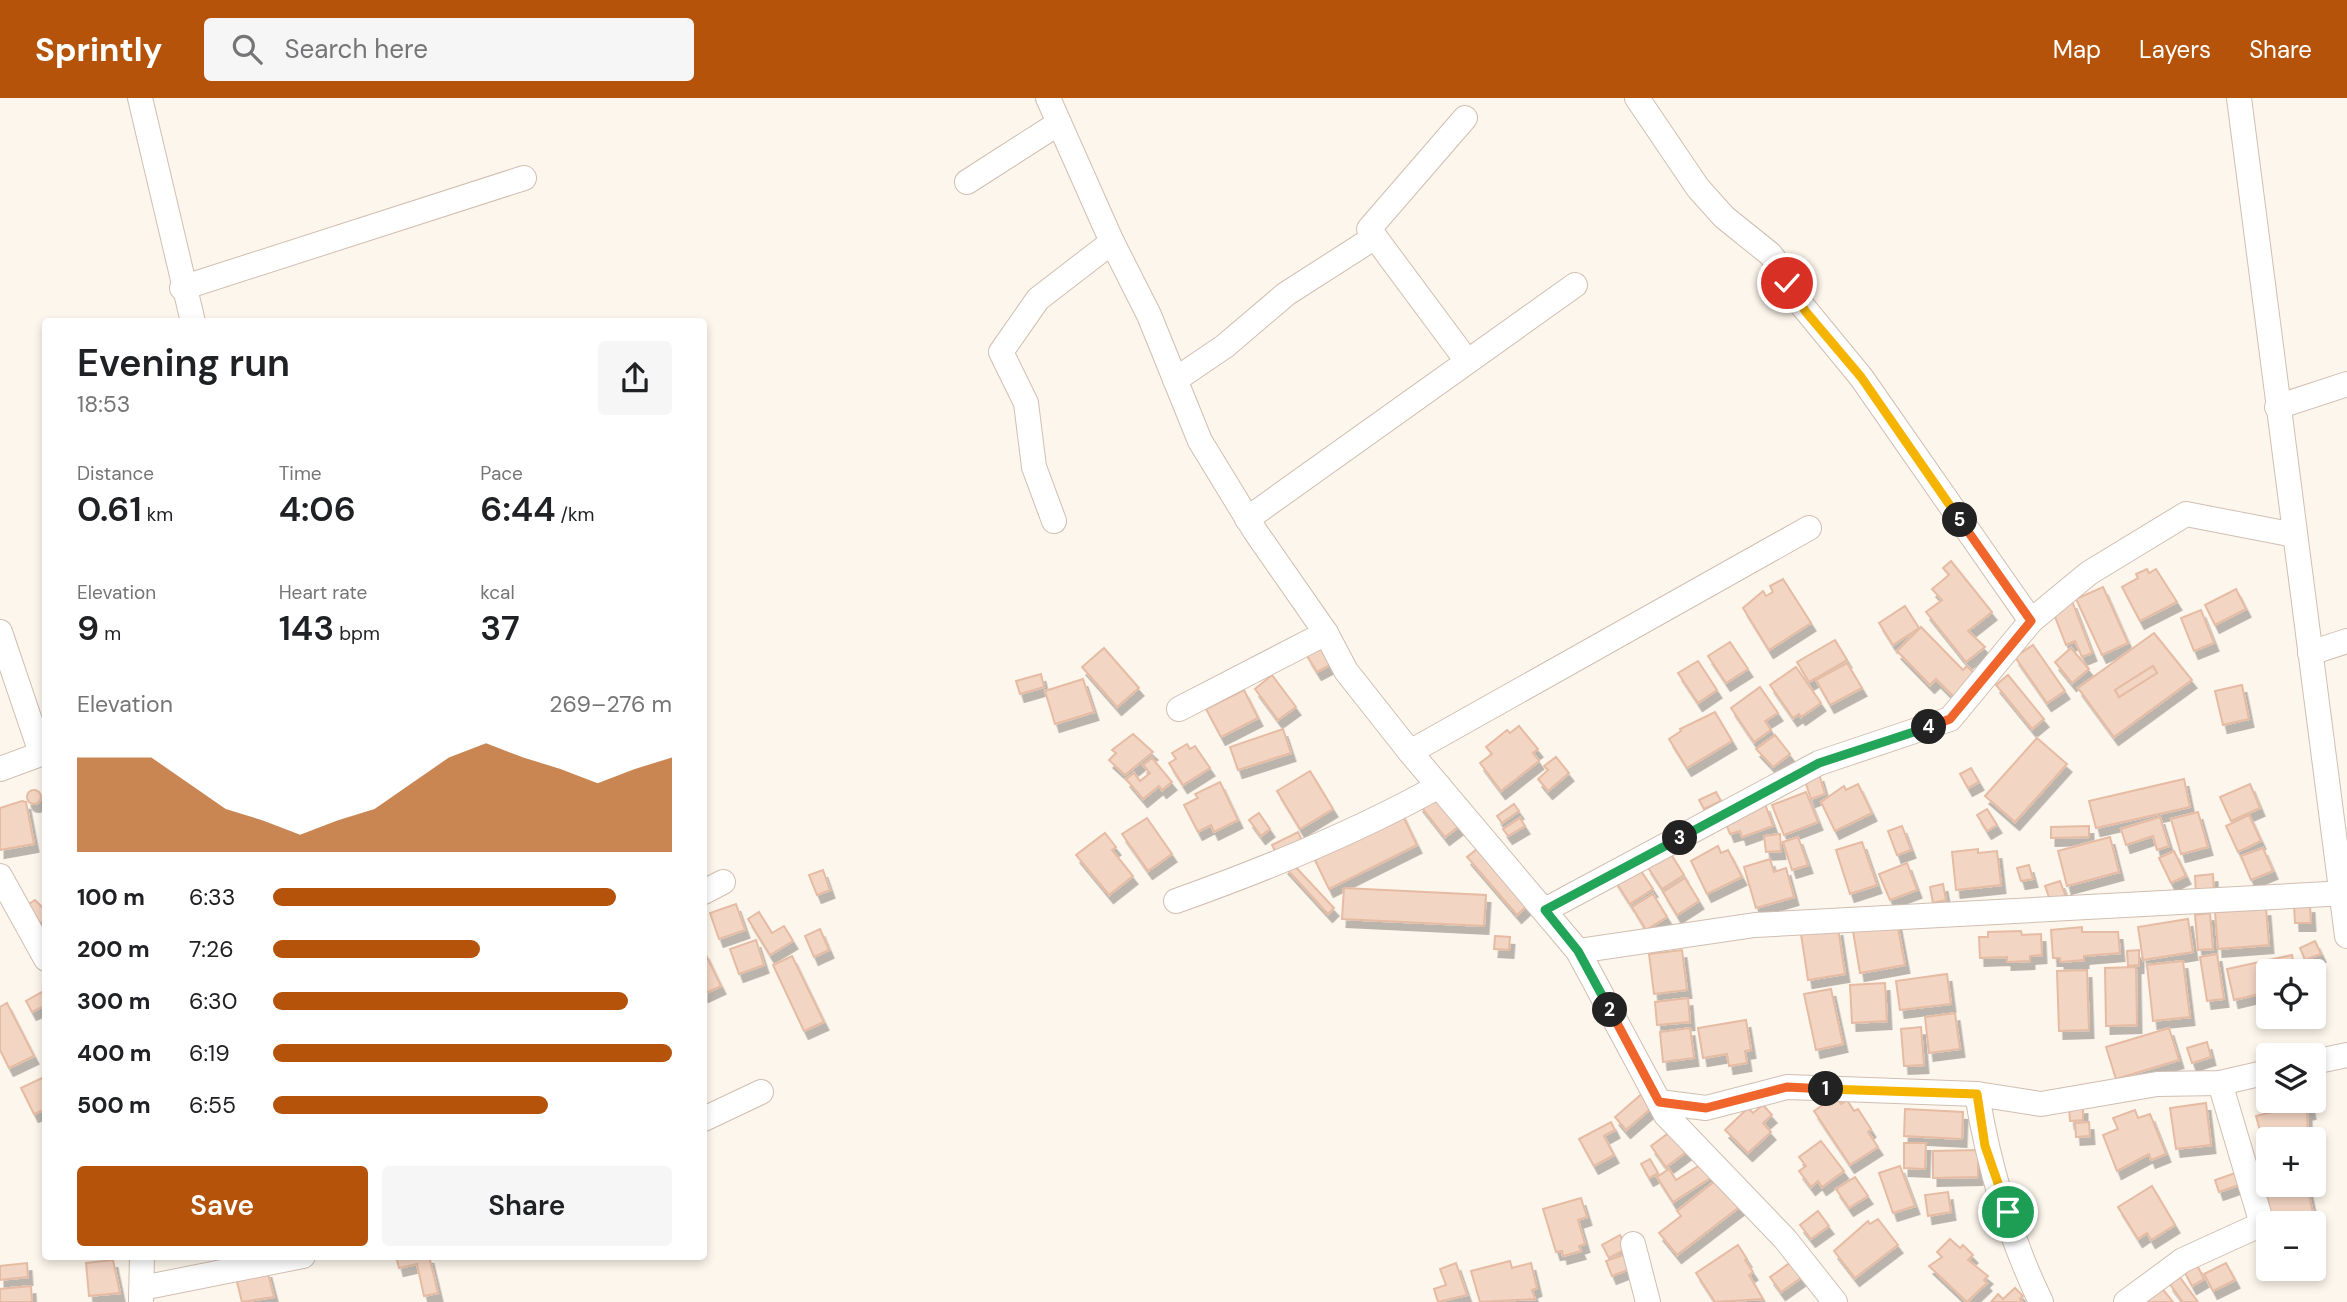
<!DOCTYPE html>
<html lang="en">
<head>
<meta charset="utf-8">
<style>
	:root { --surface:#fff; --page:#f6f6f6; --text:#202124; --muted:#757577; --accent:#b45309 }
	body { margin:0; font-family:"DM Sans",sans-serif; background:var(--page); color:var(--text); height:100vh; display:flex; flex-direction:column; font-size:26px; white-space:nowrap }
	* { box-sizing:border-box; margin:0 }
	p { font-size:23px; color:var(--muted) }
	.icon { flex:none; width:38px; height:38px; fill:none; stroke:currentColor; stroke-width:2; stroke-linecap:round; stroke-linejoin:round }
	.map { position:relative; flex:1; overflow:hidden }
	.details { position:absolute; left:42px; top:220px; width:665px; height:942px; display:flex; flex-direction:column; background:var(--surface); border-radius:7px; box-shadow:0 4px 10px #0003 }
	.details>* { flex:none }
	.buttons { position:absolute; left:2256px; top:861px; display:grid; gap:14px }
	.buttons a { display:grid; place-items:center; width:70px; height:70px; border-radius:7px; background:var(--surface); box-shadow:0 4px 10px #0003; font-size:35px }
	.pin { position:absolute; display:grid; place-items:center; width:60px; height:60px; color:#fff; margin:-30px; border:4px solid #fff; border-radius:50%; box-shadow:0 2px 7px #0007 }
	.km { position:absolute; width:35px; height:35px; margin:-18px; border-radius:50%; background:#222; color:#fff; font-size:19px; line-height:35px; text-align:center }
	.round { display:grid; place-items:center; flex:none; width:74px; height:74px; border-radius:7px; background:var(--page) }
	.head { display:flex; align-items:center; justify-content:space-between; height:119px; padding:0 35px }
	h1 { font-size:38px; font-weight:600; line-height:52px }
	.metrics { display:grid; grid-template-columns:repeat(3,1fr); gap:10px; height:119px; padding:7px 35px }
	.metrics div { display:grid; align-content:center }
	.metrics b { font-size:35px; font-weight:600 }
	.metrics small { font-size:19px; font-weight:400 }
	.metrics p { font-size:19px }
	.chart { height:196px; padding:14px 35px }
	.chart p { display:flex; justify-content:space-between }
	.chart svg { width:100%; height:126px; margin-top:7px; fill:var(--accent); opacity:.7 }
	.action { display:flex; gap:14px; margin-top:auto; padding:14px 35px }
	.action a { flex:1; height:80px; border-radius:7px; background:var(--accent); color:#fff; font-size:28px; font-weight:600; line-height:80px; text-align:center }
	.action a+a { background:var(--page); color:var(--text) }
	ul { padding:0 35px; list-style:none; font-size:23px }
	li { display:grid; grid-template-columns:112px 84px 1fr; align-items:center; height:52px }
	li i { height:18px; border-radius:9px; background:var(--accent) }
	header { display:flex; align-items:center; gap:42px; box-sizing:border-box; height:98px; padding:0 35px; background:var(--accent); color:#fff }
	header strong { font-size:33px }
	nav { display:flex; gap:38px; margin-inline-start:auto; font-size:24px }
	.search { width:490px; height:63px; background:var(--page); display:flex; align-items:center; gap:18px; box-sizing:border-box; padding:0 24px; border-radius:7px; color:var(--muted); font-size:26px }
	.map>svg:first-child { display:block }
	.building { fill:#f3d5c3; stroke:#e6bba3; stroke-width:2; fill-rule:evenodd; filter:url(#shadow) }
	.lines { fill:none; stroke-linecap:round; stroke-linejoin:round }
	.minor-casing { stroke:#d1beb0; stroke-width:26 }
	.minor { stroke:#fff; stroke-width:24 }
	.split-1-casing { stroke:#fff; stroke-width:14 }
	.split-2-casing { stroke:#fff; stroke-width:14 }
	.split-3-casing { stroke:#fff; stroke-width:14 }
	.split-4-casing { stroke:#fff; stroke-width:14 }
	.split-5-casing { stroke:#fff; stroke-width:14 }
	.split-6-casing { stroke:#fff; stroke-width:14 }
	.split-1 { stroke:#f5b400; stroke-width:9 }
	.split-2 { stroke:#f0652b; stroke-width:9 }
	.split-3 { stroke:#22a559; stroke-width:9 }
	.split-4 { stroke:#22a559; stroke-width:9 }
	.split-5 { stroke:#f0652b; stroke-width:9 }
	.split-6 { stroke:#f5b400; stroke-width:9 }
</style>
</head>
<body>
<header>
<strong>Sprintly</strong>
<div class="search"><svg class="icon" aria-label="search" viewBox="0 0 24 24"><circle cx="10" cy="10" r="6"/><path d="M15 15l6 6"/></svg>Search here</div>
<nav><a>Map</a><a>Layers</a><a>Share</a></nav>
</header>
<div class="map">
<svg width="2347" height="1204" viewBox="0 0 2347 1204">
	<defs>
		<filter id="shadow"><feDropShadow dx="4.5" dy="8" stdDeviation="0" flood-color="#0004"/></filter>
	</defs>
	<rect width="100%" height="100%" fill="#fdf6ec"/>
	<g class="building">
		<path d="M1951 463 1992 514 1968 533 1985 549 1966 564 1926 514 1942 502 1932 491 1949 477 1943 470Z"/>
		<path d="M2147 471 2149 475 2156 471 2177 504 2140 523 2122 489 2138 480 2136 476Z"/>
		<path d="M1783 481 1811 525 1769 552 1743 510 1763 493 1766 498 1773 494 1770 488Z"/>
		<path d="M2103 489 2128 545 2102 557 2076 501Z"/>
		<path d="M2236 491 2246 511 2215 527 2205 507Z"/>
		<path d="M2072 503 2092 555 2082 559 2075 543 2066 547 2052 511Z"/>
		<path d="M1905 508 1919 530 1893 547 1879 525Z"/>
		<path d="M2201 512 2214 545 2194 553 2181 520Z"/>
		<path d="M1921 529 1963 572 1967 568 1977 578 1955 600 1936 581 1930 587 1897 553Z"/>
		<path d="M2154 535 2192 582 2114 639 2078 590ZM2153 568 2157 575 2119 599 2115 592Z"/>
		<path d="M1835 542 1847 562 1809 584 1797 564Z"/>
		<path d="M1730 544 1748 571 1726 585 1708 558Z"/>
		<path d="M2033 547 2065 593 2047 605 2015 559Z"/>
		<path d="M1104 550 1139 590 1117 609 1082 569Z"/>
		<path d="M1321 550 1330 567 1317 574 1307 558Z"/>
		<path d="M2071 550 2089 571 2072 585 2055 564Z"/>
		<path d="M1698 563 1717 592 1698 605 1678 575Z"/>
		<path d="M1847 565 1862 590 1830 607 1816 582Z"/>
		<path d="M2153 568 2157 575 2119 599 2115 592Z"/>
		<path d="M1796 569 1821 605 1801 619 1799 616 1793 620 1770 587Z"/>
		<path d="M1041 576 1044 589 1020 596 1016 583Z"/>
		<path d="M1272 577 1296 609 1278 622 1255 591Z"/>
		<path d="M2008 577 2044 621 2032 631 1996 587Z"/>
		<path d="M1083 581 1094 614 1055 626 1045 593Z"/>
		<path d="M2242 587 2249 621 2223 627 2215 593Z"/>
		<path d="M1760 589 1778 615 1765 623 1771 632 1754 644 1731 610Z"/>
		<path d="M1244 592 1258 620 1221 639 1206 611Z"/>
		<path d="M1715 614 1732 643 1687 670 1669 641 1681 633 1680 631Z"/>
		<path d="M1519 628 1538 651 1533 655 1539 663 1501 693 1480 665 1492 656 1486 649 1507 632 1510 635Z"/>
		<path d="M1283 631 1291 655 1238 672 1230 649Z"/>
		<path d="M1133 636 1153 654 1125 677 1109 662 1116 655 1112 652Z"/>
		<path d="M1775 637 1790 656 1773 669 1756 651Z"/>
		<path d="M2037 640 2067 666 2015 724 1985 698Z"/>
		<path d="M1187 646 1190 651 1195 648 1210 670 1183 687 1169 665 1176 661 1172 655Z"/>
		<path d="M1556 659 1569 675 1548 693 1538 681 1548 672 1544 668Z"/>
		<path d="M1152 660 1172 684 1162 692 1159 688 1143 701 1126 681 1134 675 1140 683 1150 675 1143 667Z"/>
		<path d="M1971 670 1979 684 1968 690 1960 676Z"/>
		<path d="M1310 673 1333 711 1300 731 1277 693Z"/>
		<path d="M1819 676 1825 696 1811 701 1804 680Z"/>
		<path d="M2184 681 2190 709 2096 730 2089 703Z"/>
		<path d="M1220 684 1238 722 1214 734 1211 727 1198 734 1184 707 1198 700 1195 696Z"/>
		<path d="M1858 686 1872 715 1835 733 1821 704 1844 688 1846 692Z"/>
		<path d="M2250 686 2260 710 2231 723 2220 699Z"/>
		<circle cx="34" cy="699" r="7"/>
		<path d="M1436 693 1462 726 1445 739 1419 706Z"/>
		<path d="M1716 694 1721 703 1704 711 1699 702Z"/>
		<path d="M1806 694 1818 724 1784 737 1772 707Z"/>
		<path d="M22 703 26 704 34 746 0 752V710Z"/>
		<path d="M1514 706 1519 713 1502 725 1497 718Z"/>
		<path d="M1765 706 1773 728 1742 739 1740 733 1730 736 1725 723Z"/>
		<path d="M1987 711 1997 727 1987 733 1977 717Z"/>
		<path d="M1400 712 1417 747 1329 791 1312 756Z"/>
		<path d="M2198 714 2208 749 2181 756 2171 721Z"/>
		<path d="M1259 715 1270 731 1261 738 1249 722Z"/>
		<path d="M2249 717 2261 743 2238 754 2226 728Z"/>
		<path d="M2160 719 2169 748 2157 752 2153 738 2126 747 2121 731Z"/>
		<path d="M1147 720 1172 756 1148 773 1122 736Z"/>
		<path d="M1520 720 1525 728 1508 738 1503 731Z"/>
		<path d="M1902 728 1911 752 1897 757 1888 733Z"/>
		<path d="M2089 728V739L2051 740V729Z"/>
		<path d="M1298 734 1305 749 1279 761 1272 747Z"/>
		<path d="M1105 735 1116 749 1112 752 1133 778 1109 797 1076 757Z"/>
		<path d="M1780 736 1781 753 1766 754 1764 738Z"/>
		<path d="M1798 739 1808 767 1792 772 1783 744Z"/>
		<path d="M2110 739 2119 774 2067 788 2058 753Z"/>
		<path d="M1862 744 1877 787 1850 796 1836 752Z"/>
		<path d="M1481 748 1530 805 1517 817 1467 759Z"/>
		<path d="M1718 748 1721 755 1728 752 1742 779 1707 796 1691 763Z"/>
		<path d="M2263 750 2273 773 2251 782 2241 758Z"/>
		<path d="M1978 751V755L1997 753 2001 787 1956 792 1952 754Z"/>
		<path d="M1669 753 1684 777 1662 791 1647 768Z"/>
		<path d="M2174 753 2186 778 2171 785 2159 760Z"/>
		<path d="M1770 761 1774 774 1786 770 1794 799 1756 810 1744 769Z"/>
		<path d="M1290 763 1334 810 1328 816 1284 768Z"/>
		<path d="M1907 765 1917 792 1890 802 1879 776Z"/>
		<path d="M1637 767 1653 791 1630 806 1614 781Z"/>
		<path d="M2029 767 2033 781 2021 783 2017 770Z"/>
		<path d="M823 772 830 792 817 797 809 777Z"/>
		<path d="M2213 776 2214 796 2196 798 2195 778Z"/>
		<path d="M1685 780 1699 803 1677 817 1663 794Z"/>
		<path d="M2060 783 2066 799 2051 805 2045 788Z"/>
		<path d="M1943 786 1946 802 1933 805 1930 789Z"/>
		<path d="M1344 790 1486 797 1484 828 1342 821Z"/>
		<path d="M1653 796 1667 819 1646 832 1632 809Z"/>
		<path d="M35 802 46 813V821L33 829 21 811Z"/>
		<path d="M736 806 745 832 719 841 710 815Z"/>
		<path d="M2310 807 2311 825H2295L2294 808Z"/>
		<path d="M2266 810 2269 847 2218 851 2215 814Z"/>
		<path d="M759 814 772 835 784 828 793 843 770 857 748 821Z"/>
		<path d="M2210 815 2213 851 2198 852 2195 817Z"/>
		<path d="M2188 821 2193 854 2143 862 2138 829Z"/>
		<path d="M1897 825 1905 867 1860 875 1853 833Z"/>
		<path d="M2082 829V834H2118L2120 855 2084 858V862L2060 864V860H2053L2051 832Z"/>
		<path d="M1838 830 1845 876 1808 882 1801 836Z"/>
		<path d="M820 831 829 852 814 859 805 838Z"/>
		<path d="M2021 833 2022 837 2041 836 2042 857 2030 858V863L2007 864V859L1980 860 1979 839H1988V834Z"/>
		<path d="M1495 838 1510 839 1509 852 1494 851Z"/>
		<path d="M756 842 764 867 739 876 730 851Z"/>
		<path d="M2315 843 2321 856 2305 862 2300 850Z"/>
		<path d="M1682 852 1687 892 1654 896 1649 856Z"/>
		<path d="M2139 852V867L2128 868 2127 853Z"/>
		<path d="M704 853 721 888 704 896Z"/>
		<path d="M2217 856 2224 901 2207 903 2200 859Z"/>
		<path d="M2292 857 2295 873H2268V894L2234 902 2227 871Z"/>
		<path d="M792 858 824 924 804 933 773 867Z"/>
		<path d="M2183 863 2190 919 2153 923 2147 867Z"/>
		<path d="M2136 869 2137 927 2106 928 2105 870Z"/>
		<path d="M2087 872 2089 932 2059 933 2057 873Z"/>
		<path d="M1947 876 1951 906 1900 912 1896 883Z"/>
		<path d="M1885 885 1887 923 1852 925 1850 887Z"/>
		<path d="M1831 891 1843 946 1816 952 1804 896Z"/>
		<path d="M42 894 46 907 32 914 26 903Z"/>
		<path d="M1688 900 1690 924 1657 927 1655 904Z"/>
		<path d="M7 905 34 958 9 970 0 952V909Z"/>
		<path d="M1955 915 1960 951 1929 955 1925 919Z"/>
		<path d="M1746 922 1751 952 1745 953 1747 965 1729 968 1727 956 1703 960 1698 930Z"/>
		<path d="M1921 929 1924 967 1904 968 1901 931Z"/>
		<path d="M1690 930 1694 960 1663 964 1660 934Z"/>
		<path d="M2169 930 2179 962 2116 981 2106 949Z"/>
		<path d="M2207 944 2211 959 2192 965 2187 950Z"/>
		<path d="M46 978V1011L34 1016 21 990Z"/>
		<path d="M1644 994 1655 1007 1626 1032 1615 1019Z"/>
		<path d="M1836 998 1841 1006 1847 1002 1854 1013 1858 1011 1871 1031 1868 1034 1878 1049 1850 1067 1814 1013Z"/>
		<path d="M2287 1003H2309L2311 1013 2307 1014 2308 1037 2282 1041 2280 1035 2262 1040 2256 1018 2289 1010Z"/>
		<path d="M2206 1005 2211 1047 2176 1051 2170 1010Z"/>
		<path d="M1763 1007 1772 1017 1763 1025 1771 1034 1748 1055 1725 1032 1748 1010 1753 1015Z"/>
		<path d="M2083 1008V1022L2070 1023 2069 1009Z"/>
		<path d="M1905 1011 1963 1014 1962 1041 1904 1038Z"/>
		<path d="M2135 1012 2138 1020 2150 1016 2166 1056 2151 1062 2149 1056 2117 1073 2103 1037 2118 1031 2113 1020Z"/>
		<path d="M1611 1024 1615 1032 1604 1038 1614 1057 1594 1068 1579 1041Z"/>
		<path d="M2089 1024 2090 1038 2076 1039 2075 1025Z"/>
		<path d="M1674 1031 1689 1052 1666 1069 1651 1048Z"/>
		<path d="M1821 1043 1844 1073 1822 1089 1818 1083 1811 1089 1799 1073 1806 1068 1799 1059Z"/>
		<path d="M1904 1045H1926L1925 1071 1904 1070Z"/>
		<path d="M1978 1052V1079L1933 1080V1053Z"/>
		<path d="M1650 1061 1658 1075 1649 1080 1641 1066Z"/>
		<path d="M1703 1065 1712 1079 1673 1104 1657 1079 1669 1071 1676 1082Z"/>
		<path d="M1900 1068 1915 1108 1893 1115 1879 1075Z"/>
		<path d="M2238 1074 2242 1086 2219 1094 2215 1082Z"/>
		<path d="M2268 1074V1087H2307L2315 1125H2273L2262 1075Z"/>
		<path d="M1720 1079 1742 1107 1677 1157 1659 1135 1681 1118 1677 1113Z"/>
		<path d="M1855 1079 1868 1098 1849 1110 1836 1091Z"/>
		<path d="M2152 1088 2175 1127 2151 1142 2147 1135 2138 1141 2118 1109Z"/>
		<path d="M1948 1094 1951 1114 1928 1118 1925 1097Z"/>
		<path d="M1581 1100 1587 1119 1578 1122 1585 1146 1579 1148 1581 1153 1563 1158 1562 1153 1556 1154 1543 1111Z"/>
		<path d="M1818 1113 1829 1128 1811 1141 1800 1127Z"/>
		<path d="M1878 1121 1898 1147 1855 1180 1834 1153 1868 1123 1870 1126Z"/>
		<path d="M1620 1137 1627 1150 1609 1160 1602 1147Z"/>
		<path d="M1950 1141 1960 1150 1963 1147 1973 1157 1968 1162 1988 1178 1984 1182 1987 1185 1967 1204 1929 1168 1942 1159 1937 1154Z"/>
		<path d="M1738 1147 1747 1161 1745 1162 1753 1174 1749 1177 1763 1201 1715 1204 1696 1175Z"/>
		<path d="M1629 1155 1635 1169 1612 1178 1606 1163Z"/>
		<path d="M396 1158H429L438 1195 424 1198 417 1166 399 1170Z"/>
		<path d="M113 1162 120 1195 89 1198 86 1165Z"/>
		<path d="M1794 1162 1805 1177 1781 1194 1770 1179Z"/>
		<path d="M1510 1163 1512 1170 1531 1165 1537 1190 1532 1192 1535 1201 1480 1204 1471 1173Z"/>
		<path d="M27 1165 28 1179 0 1182V1168Z"/>
		<path d="M1456 1165 1467 1197 1438 1204 1434 1191 1446 1187 1440 1171Z"/>
		<path d="M2226 1165 2235 1182 2213 1193 2204 1176Z"/>
		<path d="M2197 1167 2204 1181 2192 1188 2184 1173Z"/>
		<path d="M267 1172 274 1199 242 1204 236 1180Z"/>
		<path d="M2179 1178 2198 1204H2183L2169 1185Z"/>
		<path d="M31 1188 32 1204H0V1191Z"/>
		<path d="M2161 1189 2173 1204H2143Z"/>
		<path d="M2015 1190 2023 1198 2020 1201 2022 1204H1991L1998 1196 2003 1201Z"/>
	</g>
	<g class="lines">
		<defs>
			<g id="minor">
				<path d="M140 0 193 224"/>
				<path d="M1048 0 1112 144 1149 217 1200 343 1255 433 1326 535 1346 573 1410 654 1578 853 1666 1017 1785 1141 1835 1204"/>
				<path d="M1637 0 1698 90 1724 119 1770 156 1780 169 1796 200 1861 279 2031 523"/>
				<path d="M2239 0 2347 838"/>
				<path d="M1465 20 1369 131 1467 263"/>
				<path d="M967 84 1059 25"/>
				<path d="M182 190 524 80"/>
				<path d="M1175 282 1225 248 1286 196 1375 139"/>
				<path d="M2277 309 2347 286"/>
				<path d="M1247 421 1575 187"/>
				<path d="M1054 423 1034 369 1026 305 1001 254 1038 201 1112 144"/>
				<path d="M0 534 41 655"/>
				<path d="M2310 555 2347 543"/>
				<path d="M1179 611 1326 535"/>
				<path d="M1410 654 1809 430"/>
				<path d="M0 671 46 654"/>
				<path d="M0 778 46 861"/>
				<path d="M704 794 723 784"/>
				<path d="M1176 803C1266 771 1355 735 1439 688"/>
				<path d="M1545 812 1819 665 1950 621 2031 523 2089 475 2186 416 2294 437"/>
				<path d="M1578 853 1755 827 2347 795"/>
				<path d="M2314 964 2347 957"/>
				<path d="M1977 996C1988 1066 2010 1140 2041 1204"/>
				<path d="M1659 1004 1706 1010 1787 989 1977 996 2041 1006 2157 986 2220 985 2268 974"/>
				<path d="M704 1021 761 994"/>
				<path d="M1633 1146 1648 1204"/>
				<path d="M142 1190 303 1158"/>
				<path d="M141 1203 142 1158"/>
				<path d="M2126 1204 2183 1162 2262 1126 2220 985"/>
			</g>
		</defs>
		<use href="#minor" class="minor-casing"/>
		<use href="#minor" class="minor"/>
	</g>
	<g class="lines">
		<defs>
			<path id="split-1" d="M1826 991 1977 996 1985 1048 2008 1114"/>
			<path id="split-2" d="M1610 912 1659 1004 1706 1010 1787 989 1826 991"/>
			<path id="split-3" d="M1610 912 1578 853 1545 812 1680 740"/>
			<path id="split-4" d="M1680 740 1819 665 1929 629"/>
			<path id="split-5" d="M1929 629 1950 621 2031 523 1960 422"/>
			<path id="split-6" d="M1787 185 1806 214 1861 279 1960 422"/>
		</defs>
		<use href="#split-1" class="split-1-casing"/>
		<use href="#split-2" class="split-2-casing"/>
		<use href="#split-3" class="split-3-casing"/>
		<use href="#split-4" class="split-4-casing"/>
		<use href="#split-5" class="split-5-casing"/>
		<use href="#split-6" class="split-6-casing"/>
		<use href="#split-1" class="split-1"/>
		<use href="#split-2" class="split-2"/>
		<use href="#split-3" class="split-3"/>
		<use href="#split-4" class="split-4"/>
		<use href="#split-5" class="split-5"/>
		<use href="#split-6" class="split-6"/>
	</g>
</svg>
<div class="buttons">
<a><svg class="icon" aria-label="locate" viewBox="0 0 24 24"><circle cx="12" cy="12" r="6"/><path d="M12 2v4M12 18v4M2 12h4M18 12h4"/></svg></a>
<a><svg class="icon" aria-label="layers" viewBox="0 0 24 24"><path d="M12 4l9 5-9 5-9-5zM3 14l9 5 9-5"/></svg></a>
<a>+</a>
<a>−</a>
</div>
<div class="pin" style="left:2008px;top:1114px;background:#1e9e55"><svg class="icon" aria-label="arrive" viewBox="0 0 24 24"><path d="M6 21V4h12l-3 4 3 4H6"/></svg></div>
<div class="pin" style="left:1787px;top:185px;background:#d93025"><svg class="icon" aria-label="check" viewBox="0 0 24 24"><path d="M5 12l5 5 9-10"/></svg></div>
<b class="km" style="left:1826px;top:991px">1</b>
<b class="km" style="left:1610px;top:912px">2</b>
<b class="km" style="left:1680px;top:740px">3</b>
<b class="km" style="left:1929px;top:629px">4</b>
<b class="km" style="left:1960px;top:422px">5</b>
<section class="details">
<div class="head"><div><h1>Evening run</h1><p>18:53</p></div><a class="round"><svg class="icon" aria-label="share" viewBox="0 0 24 24"><path d="M12 15V3M7 8l5-5 5 5M5 13v7h14v-7"/></svg></a></div>
<div class="metrics">
<div><p>Distance</p><b>0.61<small> km</small></b></div>
<div><p>Time</p><b>4:06</b></div>
<div><p>Pace</p><b>6:44<small> /km</small></b></div>
</div>
<div class="metrics">
<div><p>Elevation</p><b>9<small> m</small></b></div>
<div><p>Heart rate</p><b>143<small> bpm</small></b></div>
<div><p>kcal</p><b>37</b></div>
</div>
<div class="chart"><p><span>Elevation</span>269–276 m</p>
<svg viewBox="0 0 160 44" preserveAspectRatio="none"><path d="M0 44V11L10 11L20 11L30 20L40 29L50 33L60 38L70 33L80 29L90 20L100 11L110 6L120 11L130 15L140 20L150 15L160 11V44z"/></svg>
</div>
<ul>
<li><b>100 m</b>6:33<i style="width:86%"></i></li>
<li><b>200 m</b>7:26<i style="width:52%"></i></li>
<li><b>300 m</b>6:30<i style="width:89%"></i></li>
<li><b>400 m</b>6:19<i style="width:100%"></i></li>
<li><b>500 m</b>6:55<i style="width:69%"></i></li>
</ul>
<div class="action"><a>Save</a><a>Share</a></div>
</section>
</div>
</body>
</html>
